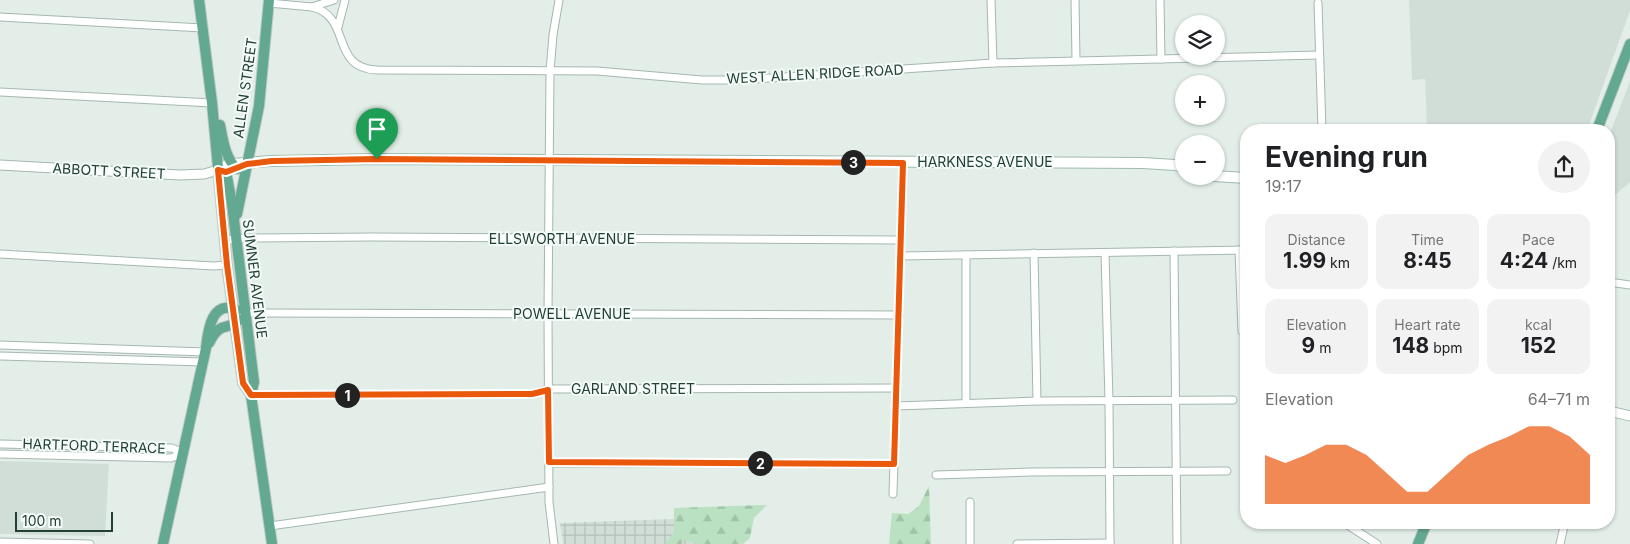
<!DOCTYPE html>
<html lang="en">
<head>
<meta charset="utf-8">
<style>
	:root { --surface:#fff; --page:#f2f2f2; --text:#202124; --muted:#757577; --accent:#ea580c }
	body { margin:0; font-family:Inter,sans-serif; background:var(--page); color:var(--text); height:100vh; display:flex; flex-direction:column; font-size:19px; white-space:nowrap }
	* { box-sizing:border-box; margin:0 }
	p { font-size:16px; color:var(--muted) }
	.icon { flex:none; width:28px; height:28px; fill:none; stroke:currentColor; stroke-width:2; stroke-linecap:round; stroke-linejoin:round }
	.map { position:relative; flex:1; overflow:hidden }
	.drawer { position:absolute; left:1240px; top:124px; width:375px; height:405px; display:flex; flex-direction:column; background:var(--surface); border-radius:20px; box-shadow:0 1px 4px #0004 }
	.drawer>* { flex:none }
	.fabs { position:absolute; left:1175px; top:15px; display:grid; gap:10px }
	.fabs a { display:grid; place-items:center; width:50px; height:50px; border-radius:50%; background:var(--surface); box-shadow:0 1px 4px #0004; font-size:25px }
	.scale { position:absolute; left:15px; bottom:12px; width:98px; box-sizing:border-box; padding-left:5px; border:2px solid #214136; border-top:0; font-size:14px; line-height:18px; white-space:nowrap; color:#214136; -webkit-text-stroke:4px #f4faf7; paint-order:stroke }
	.pin { position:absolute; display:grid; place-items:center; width:42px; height:42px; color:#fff; margin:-51px -21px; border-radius:50% 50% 50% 0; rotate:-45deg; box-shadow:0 0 5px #0007 }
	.pin .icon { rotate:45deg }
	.km { position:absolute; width:25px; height:25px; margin:-12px; border-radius:50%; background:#222; color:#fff; font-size:14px; line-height:25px; text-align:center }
	.round { display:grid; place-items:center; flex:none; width:52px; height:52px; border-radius:26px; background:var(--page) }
	.head { display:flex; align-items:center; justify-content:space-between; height:85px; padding:0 25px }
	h1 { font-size:28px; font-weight:700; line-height:38px }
	.stats { display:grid; grid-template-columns:repeat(3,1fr); gap:8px; height:85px; padding:5px 25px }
	.stats div { display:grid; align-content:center; border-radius:12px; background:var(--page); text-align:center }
	.stats b { font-size:21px; font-weight:700 }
	.stats small { font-size:14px; font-weight:400 }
	.stats p { font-size:14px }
	.chart { height:140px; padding:10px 25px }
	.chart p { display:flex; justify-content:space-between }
	.chart svg { width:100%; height:90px; margin-top:5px; fill:var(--accent); opacity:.7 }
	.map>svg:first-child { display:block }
	.built { fill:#d1ded7 }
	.industrial { fill:url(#industrial-grid) }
	.forest { fill:url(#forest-firs) }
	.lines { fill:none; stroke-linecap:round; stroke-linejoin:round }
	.minor-casing { stroke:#a5b7af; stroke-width:9 }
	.tertiary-casing { stroke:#a5b7af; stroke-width:11 }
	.secondary-casing { stroke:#a0bbb0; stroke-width:12 }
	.primary-casing { stroke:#c1cac7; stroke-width:12 }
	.minor { stroke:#fff; stroke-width:7 }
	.tertiary { stroke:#fff; stroke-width:9 }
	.secondary { stroke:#fff; stroke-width:10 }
	.primary { stroke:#63a891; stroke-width:10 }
	.route-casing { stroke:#fff; stroke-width:10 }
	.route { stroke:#ea580c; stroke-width:6 }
	.labels { text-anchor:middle; stroke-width:4; stroke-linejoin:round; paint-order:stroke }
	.street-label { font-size:14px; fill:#214136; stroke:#f4faf7 }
</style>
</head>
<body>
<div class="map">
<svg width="1630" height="544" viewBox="0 0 1630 544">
	<defs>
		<pattern id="industrial-grid" width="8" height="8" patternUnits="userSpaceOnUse" patternTransform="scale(1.25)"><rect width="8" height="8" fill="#d1ded7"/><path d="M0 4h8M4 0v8" fill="none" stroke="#b3c0b9"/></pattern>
		<pattern id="forest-firs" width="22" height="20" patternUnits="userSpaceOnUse" patternTransform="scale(1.25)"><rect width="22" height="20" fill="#bae1c2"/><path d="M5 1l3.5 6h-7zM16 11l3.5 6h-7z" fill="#a0c2a7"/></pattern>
	</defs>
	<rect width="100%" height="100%" fill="#e3eee8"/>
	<g class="built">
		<path d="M1409 0H1630V11L1587 130H1427L1425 79 1412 80Z"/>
		<path d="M1630 81V182L1615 195 1609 189V136Z"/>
		<path d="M0 461 109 464 105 536 0 534Z"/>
	</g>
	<path class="industrial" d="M729 517 735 544H563L560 523Z"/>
	<g class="forest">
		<path d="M929 486 931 544H889L892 513 908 514 919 506Z"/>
		<path d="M767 505 754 518 750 538 743 544H697L684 540 681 544H665L674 532V508Z"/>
	</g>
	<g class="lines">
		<defs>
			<g id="minor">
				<path d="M991 0 993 63"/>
				<path d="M1075 0 1076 60"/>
				<path d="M1160 0 1161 59"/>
				<path d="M269 3 312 7 334 0"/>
				<path d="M1318 3 1322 130"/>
				<path d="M312 7C353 17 329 68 377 70L597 71 702 80H741L993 63 1318 55"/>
				<path d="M0 17 203 28"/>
				<path d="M338 27 345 0"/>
				<path d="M0 92 212 103"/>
				<path d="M224 240 247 238 372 237 900 240"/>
				<path d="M1239 250 1242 331"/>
				<path d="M1174 251 1177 544"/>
				<path d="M1034 253 1037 401"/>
				<path d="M1105 253 1109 401 1110 544"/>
				<path d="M0 254 214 266 227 265"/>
				<path d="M966 255V402"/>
				<path d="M900 256 1246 250"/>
				<path d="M1609 282 1630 285"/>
				<path d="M245 313 899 315"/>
				<path d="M0 345 205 352"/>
				<path d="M0 356 203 362"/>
				<path d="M251 395 532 394 548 389 896 388"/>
				<path d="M896 406 1037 401 1233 400"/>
				<path d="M0 444 172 448 183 453"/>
				<path d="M0 454 171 458 183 453"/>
				<path d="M549 463 894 464"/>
				<path d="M936 475 1031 472 1227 471"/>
				<path d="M893 494 903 163"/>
				<path d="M970 502V544"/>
				<path d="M1343 522 1377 544"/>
				<path d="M270 526 549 487"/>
				<path d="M0 542 90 544"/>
				<path d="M554 544 549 502 548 314 550 71 553 35 559 0"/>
				<path d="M1017 544 1110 543"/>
				<path d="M1560 544 1565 522"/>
			</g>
			<g id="tertiary">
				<path d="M0 165 180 175 204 174 218 170"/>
				<path d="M1609 411 1630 416"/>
			</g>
			<g id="secondary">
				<path d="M218 170 225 166 232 164 271 161 377 159 1143 163 1175 165 1184 167"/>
				<path d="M1214 176 1246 178"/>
			</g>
			<g id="primary">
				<path d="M199 0 212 103 227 265 243 383 251 395"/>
				<path d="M220 125C223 140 225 158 237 169"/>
				<path d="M1597 130 1630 44"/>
				<path d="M218 170 227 177 232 204 254 382 251 395 272 544"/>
				<path d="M237 214 259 106 269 0"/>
				<path d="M209 343C221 319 227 332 239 320"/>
				<path d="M163 544 206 348C208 332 211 299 237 310"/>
				<path d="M1418 544 1427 522"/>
			</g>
		</defs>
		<use href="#minor" class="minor-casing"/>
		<use href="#tertiary" class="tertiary-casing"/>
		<use href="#secondary" class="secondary-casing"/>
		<use href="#primary" class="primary-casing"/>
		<use href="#minor" class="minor"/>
		<use href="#tertiary" class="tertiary"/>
		<use href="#secondary" class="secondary"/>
		<use href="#primary" class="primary"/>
	</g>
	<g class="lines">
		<defs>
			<path id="route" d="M377 159 903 163 894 464 549 462 548 390 532 394 251 395 243 383 227 265 218 170 226 172 247 164 272 161Z"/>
		</defs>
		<use href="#route" class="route-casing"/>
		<use href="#route" class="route"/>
	</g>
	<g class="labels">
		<g class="street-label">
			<text transform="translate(815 74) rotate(-3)" y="5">WEST ALLEN RIDGE ROAD</text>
			<text transform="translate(245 88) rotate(-82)" y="5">ALLEN STREET</text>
			<text x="985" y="167">HARKNESS AVENUE</text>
			<text transform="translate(109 171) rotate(3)" y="5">ABBOTT STREET</text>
			<text x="562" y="244">ELLSWORTH AVENUE</text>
			<text transform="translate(255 279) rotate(83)" y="5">SUMNER AVENUE</text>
			<text x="572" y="319">POWELL AVENUE</text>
			<text x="633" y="394">GARLAND STREET</text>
			<text transform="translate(94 446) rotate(2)" y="5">HARTFORD TERRACE</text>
		</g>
	</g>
</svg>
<div class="fabs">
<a><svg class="icon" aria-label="layers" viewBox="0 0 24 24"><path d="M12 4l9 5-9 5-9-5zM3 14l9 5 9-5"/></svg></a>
<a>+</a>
<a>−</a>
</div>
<div class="scale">100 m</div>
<div class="pin" style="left:377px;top:159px;background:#1e9e55"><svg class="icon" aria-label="arrive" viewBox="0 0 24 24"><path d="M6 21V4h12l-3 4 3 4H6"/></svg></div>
<b class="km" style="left:347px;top:395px">1</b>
<b class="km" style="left:760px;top:463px">2</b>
<b class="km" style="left:853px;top:162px">3</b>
<section class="drawer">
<div class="head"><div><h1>Evening run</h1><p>19:17</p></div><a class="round"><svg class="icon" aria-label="share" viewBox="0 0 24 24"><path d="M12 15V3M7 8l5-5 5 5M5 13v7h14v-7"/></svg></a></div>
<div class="stats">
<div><p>Distance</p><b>1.99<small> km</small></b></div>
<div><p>Time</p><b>8:45</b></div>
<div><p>Pace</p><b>4:24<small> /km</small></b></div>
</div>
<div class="stats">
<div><p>Elevation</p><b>9<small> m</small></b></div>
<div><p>Heart rate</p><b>148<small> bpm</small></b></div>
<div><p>kcal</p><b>152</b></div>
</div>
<div class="chart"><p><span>Elevation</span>64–71 m</p>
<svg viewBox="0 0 160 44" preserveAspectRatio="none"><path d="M0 44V20L10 24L20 20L30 15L40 15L50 20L60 29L70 38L80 38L90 29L100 20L110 15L120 11L130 6L140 6L150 11L160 20V44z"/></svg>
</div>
</section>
</div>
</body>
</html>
